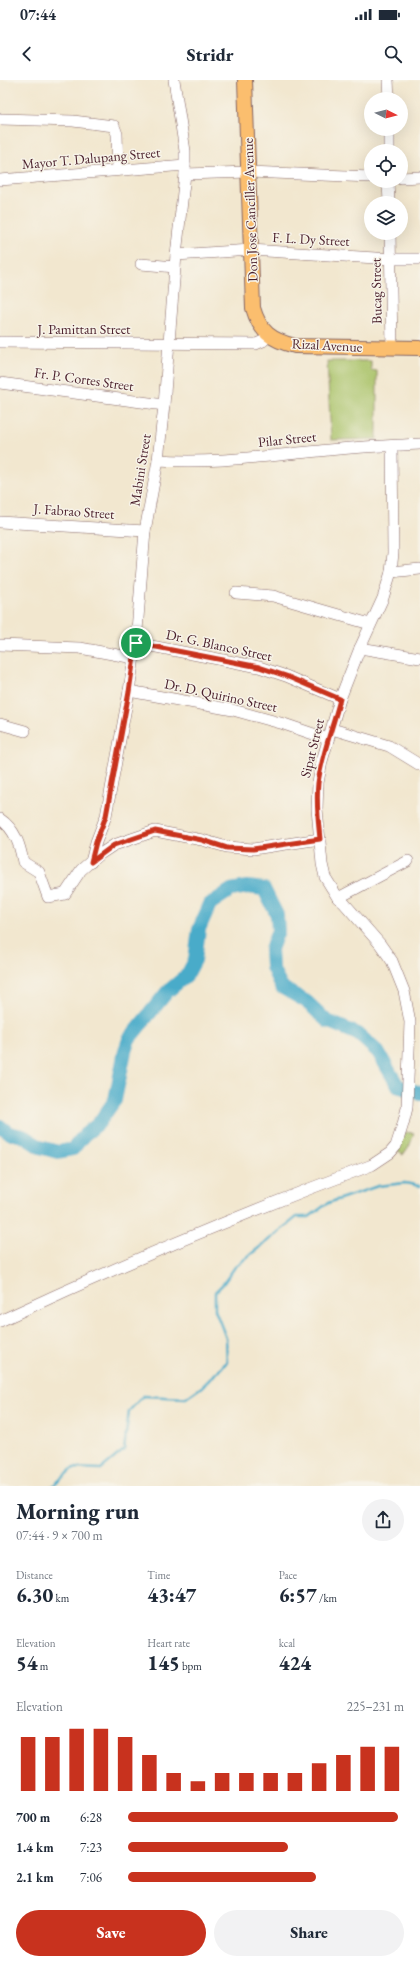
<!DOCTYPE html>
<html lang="en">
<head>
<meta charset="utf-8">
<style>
	:root { --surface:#fff; --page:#f2f2f3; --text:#1f2937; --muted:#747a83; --accent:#c8321e }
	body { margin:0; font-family:"EB Garamond",serif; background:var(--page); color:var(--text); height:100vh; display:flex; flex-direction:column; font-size:15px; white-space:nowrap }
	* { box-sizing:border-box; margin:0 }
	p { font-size:13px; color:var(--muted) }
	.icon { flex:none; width:22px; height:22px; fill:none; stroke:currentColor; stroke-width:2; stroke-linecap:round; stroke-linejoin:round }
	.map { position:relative; height:1406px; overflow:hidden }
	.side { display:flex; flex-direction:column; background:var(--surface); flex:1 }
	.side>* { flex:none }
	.needle { width:26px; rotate:96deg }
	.buttons { position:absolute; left:364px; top:12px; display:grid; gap:8px }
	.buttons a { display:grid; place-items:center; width:44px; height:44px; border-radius:50%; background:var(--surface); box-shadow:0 4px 16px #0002; font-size:20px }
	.pin { position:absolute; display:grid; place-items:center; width:34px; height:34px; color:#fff; margin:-17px; border:2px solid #fff; border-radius:50%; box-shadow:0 1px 4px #0007 }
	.round { display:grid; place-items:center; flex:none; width:42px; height:42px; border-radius:21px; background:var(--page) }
	.summary { display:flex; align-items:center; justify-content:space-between; height:68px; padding:0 16px }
	h1 { font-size:22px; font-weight:800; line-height:30px }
	.metrics { display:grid; grid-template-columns:repeat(3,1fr); gap:6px; height:68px; padding:4px 16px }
	.metrics div { display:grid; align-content:center }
	.metrics b { font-size:20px; font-weight:800 }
	.metrics small { font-size:11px; font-weight:400 }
	.metrics p { font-size:11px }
	.chart { height:112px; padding:8px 16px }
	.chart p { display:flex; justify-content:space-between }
	.chart svg { width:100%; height:72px; margin-top:4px; stroke:var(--accent); stroke-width:6 }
	.action { display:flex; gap:8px; margin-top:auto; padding:8px 16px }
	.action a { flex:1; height:46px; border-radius:24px; background:var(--accent); color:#fff; font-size:16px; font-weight:800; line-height:46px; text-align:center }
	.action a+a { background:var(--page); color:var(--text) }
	ul { padding:0 16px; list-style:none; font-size:13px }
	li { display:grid; grid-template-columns:64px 48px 1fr; align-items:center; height:30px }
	li i { height:10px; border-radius:5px; background:var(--accent) }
	.status { display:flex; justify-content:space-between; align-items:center; height:28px; padding:0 20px; background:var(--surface); direction:ltr }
	.status svg { height:11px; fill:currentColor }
	header { display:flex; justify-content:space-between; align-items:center; height:52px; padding:0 16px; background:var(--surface); font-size:18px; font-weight:800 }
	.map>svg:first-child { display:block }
	.park { fill:#a9c267; stroke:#7a7049 }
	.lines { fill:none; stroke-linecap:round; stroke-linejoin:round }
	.stream { stroke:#4aabc9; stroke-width:2.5 }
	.river { stroke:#4aabc9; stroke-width:14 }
	.minor-casing { stroke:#856564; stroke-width:12 }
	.major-casing { stroke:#856564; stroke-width:16 }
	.minor { stroke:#fff; stroke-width:11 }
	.major { stroke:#fbbe6e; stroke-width:14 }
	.route-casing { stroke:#fff; stroke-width:8 }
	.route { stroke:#c8321e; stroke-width:5 }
	.labels { text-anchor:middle; stroke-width:3; stroke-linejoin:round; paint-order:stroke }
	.street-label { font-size:14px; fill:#4a1f2b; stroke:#f7f3e8 }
</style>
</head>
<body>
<div class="status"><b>07:44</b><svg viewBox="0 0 49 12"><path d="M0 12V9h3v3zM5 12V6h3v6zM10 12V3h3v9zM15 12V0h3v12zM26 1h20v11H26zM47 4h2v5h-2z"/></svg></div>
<header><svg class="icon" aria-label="back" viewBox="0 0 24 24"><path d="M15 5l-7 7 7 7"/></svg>Stridr<svg class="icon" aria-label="search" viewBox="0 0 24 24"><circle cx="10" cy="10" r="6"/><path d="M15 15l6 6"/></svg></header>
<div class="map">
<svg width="420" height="1406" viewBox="0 0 420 1406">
	<rect width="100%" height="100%" fill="#f7f3e8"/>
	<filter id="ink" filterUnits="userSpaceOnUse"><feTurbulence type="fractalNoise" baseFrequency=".025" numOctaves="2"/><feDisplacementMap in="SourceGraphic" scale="8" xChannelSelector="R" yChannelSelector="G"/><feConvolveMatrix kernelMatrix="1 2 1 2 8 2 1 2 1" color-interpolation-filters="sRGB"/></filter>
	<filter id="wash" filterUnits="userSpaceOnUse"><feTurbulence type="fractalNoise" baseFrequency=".012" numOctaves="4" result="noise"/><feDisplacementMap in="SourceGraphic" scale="16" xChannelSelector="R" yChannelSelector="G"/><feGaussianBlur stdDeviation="0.9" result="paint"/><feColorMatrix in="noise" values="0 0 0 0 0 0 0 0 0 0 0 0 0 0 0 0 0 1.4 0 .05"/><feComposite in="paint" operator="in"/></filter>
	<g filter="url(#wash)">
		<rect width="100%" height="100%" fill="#f2e7cf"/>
		<g class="park">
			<path d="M327 281H371V290L377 291V359L331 360Z"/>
			<path d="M405 1052 414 1053 410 1065 403 1075 396 1070Z"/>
		</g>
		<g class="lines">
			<path class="stream" d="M53 1406 73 1388 101 1389 124 1370 129 1331 143 1316 186 1318 203 1306 227 1282 226 1258 215 1230V1212L223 1204 235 1187 297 1137H309L328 1123 378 1106 405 1103 420 1106"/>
			<path class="river" d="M0 1046 9 1053 23 1056 40 1067 58 1072 73 1069 84 1055 98 1044 115 1020 125 971 129 959 167 912 187 895 195 880 199 849 210 824 231 810 247 807 264 809 277 835 278 851 271 869 272 887 281 907 307 922 327 941 358 954 378 972 398 1006 420 1013"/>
		</g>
	</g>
	<g filter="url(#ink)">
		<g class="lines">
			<defs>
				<g id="minor">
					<path d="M388 0 389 19"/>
					<path d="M0 39 73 41 114 46 117 54 118 90"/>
					<path d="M389 71V49"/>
					<path d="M185 94 249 92 371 97"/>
					<path d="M401 98 420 97"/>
					<path d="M0 100 185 85"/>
					<path d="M388 101 389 123"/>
					<path d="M390 153 392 268"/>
					<path d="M176 175 251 170 391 179H420"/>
					<path d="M141 184 175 187"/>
					<path d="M0 262 256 264 263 261 269 255"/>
					<path d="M0 303 164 325"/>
					<path d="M158 380C211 384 266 376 319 371 353 367 386 366 420 364"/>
					<path d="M0 442 145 451"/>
					<path d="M391 492 420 489"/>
					<path d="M236 513 273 516 370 544"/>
					<path d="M136 563 259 587 286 596 340 619"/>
					<path d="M0 565 80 568 134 578"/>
					<path d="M360 568 420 578"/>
					<path d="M129 611 233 630 284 644 328 659"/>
					<path d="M0 644 25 651"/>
					<path d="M332 649 389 666 420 685"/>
					<path d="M0 739C15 749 20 765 23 782L39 792 48 817 65 814 81 790 97 776 114 765 155 751 202 760 227 767 253 769 320 759"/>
					<path d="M91 782 96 762 106 736 129 611 136 563 145 451 158 380 164 325 176 175 185 94V71L174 0"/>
					<path d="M338 818 408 781"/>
					<path d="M0 1241C122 1184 246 1132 372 1085L390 1073 396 1066 403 1044 407 1028 410 942 404 911 392 881 380 864 344 823 338 818 325 797 322 784 317 729 318 703 322 681 340 619 360 568 383 518 391 492 393 473 392 366"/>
				</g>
				<path id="major" d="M245 0 253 228C260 252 271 260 295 266L420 268"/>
			</defs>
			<use href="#minor" class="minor-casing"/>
			<use href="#major" class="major-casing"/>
			<use href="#minor" class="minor"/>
			<use href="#major" class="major"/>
		</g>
	</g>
	<g class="lines" filter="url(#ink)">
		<defs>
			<path id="route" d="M136 563 259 587 286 596 340 619C333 647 322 674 318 703 316 722 318 740 320 759L253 769 227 768 202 760 155 751 114 765 91 782 96 762 106 736 129 612Z"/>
		</defs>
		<use href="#route" class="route-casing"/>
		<use href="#route" class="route"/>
	</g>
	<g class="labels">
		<g class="street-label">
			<text transform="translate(91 78) rotate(-5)" y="5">Mayor T. Dalupang Street</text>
			<text transform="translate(250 130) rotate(-92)" y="5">Don Jose Canciller Avenue</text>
			<text transform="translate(311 159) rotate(3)" y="5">F. L. Dy Street</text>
			<text transform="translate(376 211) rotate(-91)" y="5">Bucag Street</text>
			<text x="84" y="254">J. Pamittan Street</text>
			<text transform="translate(327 265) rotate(3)" y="5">Rizal Avenue</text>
			<text transform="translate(84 299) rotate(8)" y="5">Fr. P. Cortes Street</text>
			<text transform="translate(287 359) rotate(-6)" y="5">Pilar Street</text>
			<text transform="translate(140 390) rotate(-81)" y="5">Mabini Street</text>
			<text transform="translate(74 431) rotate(4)" y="5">J. Fabrao Street</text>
			<text transform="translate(219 565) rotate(12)" y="5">Dr. G. Blanco Street</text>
			<text transform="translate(221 615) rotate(12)" y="5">Dr. D. Quirino Street</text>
			<text transform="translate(312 668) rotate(-76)" y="5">Sipat Street</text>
		</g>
	</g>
</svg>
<div class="buttons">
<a><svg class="needle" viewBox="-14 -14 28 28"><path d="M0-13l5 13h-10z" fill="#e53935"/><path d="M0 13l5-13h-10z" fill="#747a83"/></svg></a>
<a><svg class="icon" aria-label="locate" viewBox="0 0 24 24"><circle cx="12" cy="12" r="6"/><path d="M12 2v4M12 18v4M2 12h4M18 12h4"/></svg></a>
<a><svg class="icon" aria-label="layers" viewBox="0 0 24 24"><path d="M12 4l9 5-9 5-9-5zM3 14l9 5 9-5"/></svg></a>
</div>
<div class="pin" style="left:136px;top:563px;background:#1e9e55"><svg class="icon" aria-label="arrive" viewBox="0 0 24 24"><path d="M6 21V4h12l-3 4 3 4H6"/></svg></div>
</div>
<section class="side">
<div class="summary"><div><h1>Morning run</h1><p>07:44 · 9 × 700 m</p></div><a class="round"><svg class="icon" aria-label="share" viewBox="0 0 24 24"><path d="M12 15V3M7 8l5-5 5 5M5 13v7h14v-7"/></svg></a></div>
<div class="metrics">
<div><p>Distance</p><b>6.30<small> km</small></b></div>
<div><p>Time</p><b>43:47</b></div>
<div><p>Pace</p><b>6:57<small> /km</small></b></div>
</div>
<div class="metrics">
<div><p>Elevation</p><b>54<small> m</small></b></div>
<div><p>Heart rate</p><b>145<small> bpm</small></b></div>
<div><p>kcal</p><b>424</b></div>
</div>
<div class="chart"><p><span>Elevation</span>225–231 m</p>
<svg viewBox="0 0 160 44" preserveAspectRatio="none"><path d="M5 44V11M15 44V11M25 44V6M35 44V6M45 44V11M55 44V22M65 44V33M75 44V38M85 44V33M95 44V33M105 44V33M115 44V33M125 44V27M135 44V22M145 44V17M155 44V17"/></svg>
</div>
<ul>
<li><b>700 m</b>6:28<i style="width:98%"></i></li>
<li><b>1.4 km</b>7:23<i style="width:58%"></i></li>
<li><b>2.1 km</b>7:06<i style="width:68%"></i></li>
</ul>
<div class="action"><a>Save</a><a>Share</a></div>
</section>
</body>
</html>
